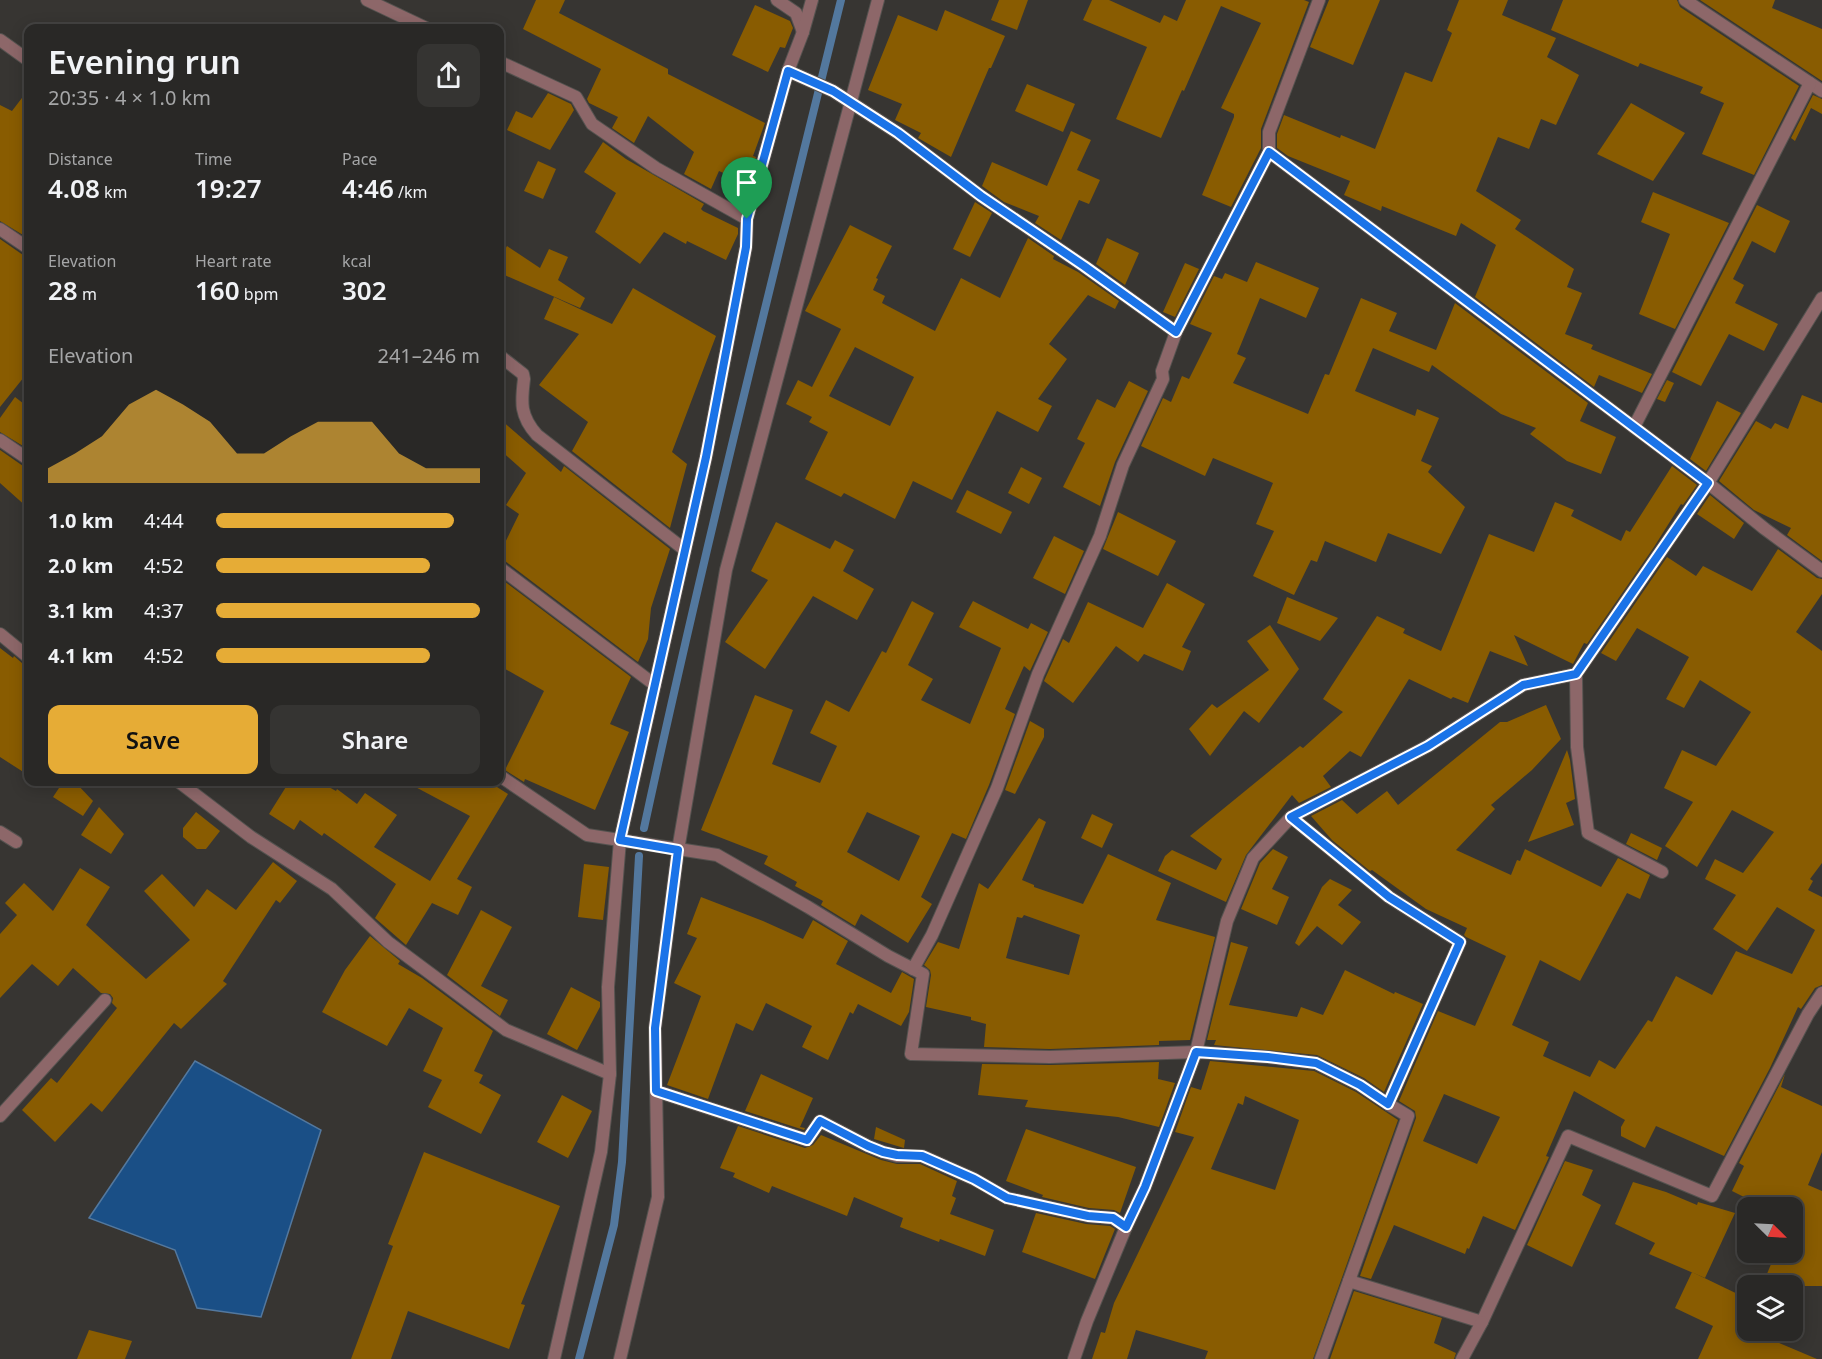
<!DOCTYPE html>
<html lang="en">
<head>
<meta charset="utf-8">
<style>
	:root { --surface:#292826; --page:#353432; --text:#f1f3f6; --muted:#a5a6a7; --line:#454443; --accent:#e6ac36 }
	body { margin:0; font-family:"Noto Sans",sans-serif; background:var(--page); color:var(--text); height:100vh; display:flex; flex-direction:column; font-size:22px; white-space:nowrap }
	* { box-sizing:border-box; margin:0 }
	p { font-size:20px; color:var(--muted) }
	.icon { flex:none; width:33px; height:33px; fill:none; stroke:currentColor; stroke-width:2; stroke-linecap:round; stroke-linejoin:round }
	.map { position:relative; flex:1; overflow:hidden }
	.side { position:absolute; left:24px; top:24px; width:480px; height:762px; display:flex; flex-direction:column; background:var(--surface); border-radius:12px; box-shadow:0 3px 15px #0003,0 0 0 2px var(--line) }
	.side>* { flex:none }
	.needle { width:39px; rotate:114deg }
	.buttons { position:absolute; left:1737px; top:1197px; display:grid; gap:12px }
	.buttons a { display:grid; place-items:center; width:66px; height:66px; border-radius:12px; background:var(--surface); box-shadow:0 3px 15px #0003,0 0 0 2px var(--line); font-size:30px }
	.pin { position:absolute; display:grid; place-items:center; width:51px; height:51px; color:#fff; margin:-62px -26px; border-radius:50% 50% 50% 0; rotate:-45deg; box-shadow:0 0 6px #0007 }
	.pin .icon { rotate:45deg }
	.round { display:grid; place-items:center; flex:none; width:63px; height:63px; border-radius:12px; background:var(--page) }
	.headline { display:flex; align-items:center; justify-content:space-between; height:102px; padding:0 24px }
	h1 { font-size:33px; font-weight:600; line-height:45px }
	.stats { display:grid; grid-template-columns:repeat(3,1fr); gap:9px; height:102px; padding:6px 24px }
	.stats div { display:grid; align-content:center }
	.stats b { font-size:26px; font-weight:600 }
	.stats small { font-size:16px; font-weight:400 }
	.stats p { font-size:16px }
	.chart { height:168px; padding:12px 24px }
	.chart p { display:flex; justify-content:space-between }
	.chart svg { width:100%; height:108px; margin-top:6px; fill:var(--accent); opacity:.7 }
	.action { display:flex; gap:12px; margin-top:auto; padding:12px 24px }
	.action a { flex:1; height:69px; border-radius:12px; background:var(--accent); color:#111; font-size:24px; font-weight:600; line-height:69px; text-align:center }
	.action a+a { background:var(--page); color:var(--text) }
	ul { padding:0 24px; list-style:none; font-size:20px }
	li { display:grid; grid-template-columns:96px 72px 1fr; align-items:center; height:45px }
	li i { height:15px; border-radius:8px; background:var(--accent) }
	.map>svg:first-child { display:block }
	.water { fill:#1a4f86; stroke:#53789e; stroke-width:1.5 }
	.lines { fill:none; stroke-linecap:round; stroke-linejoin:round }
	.stream { stroke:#53789e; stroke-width:8 }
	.building { fill:#895c01; fill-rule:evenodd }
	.street-casing { stroke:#54524f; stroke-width:14 }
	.street { stroke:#8d6769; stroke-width:12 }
	.route-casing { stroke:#fff; stroke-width:12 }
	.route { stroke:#1a73e8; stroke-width:8 }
</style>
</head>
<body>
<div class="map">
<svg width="1822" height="1359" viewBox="0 0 1822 1359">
	<rect width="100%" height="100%" fill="#373532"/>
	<path class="water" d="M195 1061 321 1130 261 1317 197 1308 175 1250 89 1218Z"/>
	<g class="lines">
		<g class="stream">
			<path d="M644 828C704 551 773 276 841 0"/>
			<path d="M579 1359 614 1225 622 1162 639 856"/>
		</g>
	</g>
	<g class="building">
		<path d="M536 0H565L559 13 668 69V74L765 123 753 156 756 157 747 184 719 171 711 189 684 174 694 152 648 116 634 143 612 128 618 117 589 103 587 99 601 69 523 29Z"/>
		<path d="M999 0H1028L1017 30 991 20Z"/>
		<path d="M1092 0H1109L1160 23 1164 15 1177 21 1186 0H1304L1309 2 1261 129V148L1231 207 1202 195 1234 117V114L1221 108 1261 23 1221 6 1184 91 1182 90 1161 138 1116 119 1147 47 1083 20Z"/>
		<path d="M1329 0H1380L1353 65 1310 47Z"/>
		<path d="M1459 0H1508L1502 15 1556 38 1547 57 1579 75 1556 125 1541 119 1529 149 1498 137 1476 191 1521 220 1515 229 1574 269 1567 287 1582 293 1565 334 1593 345 1591 349 1652 374 1642 393 1599 375 1594 387 1475 297 1496 245 1461 223 1456 236 1382 206 1381 211 1344 195 1350 181 1288 156 1277 148V134L1284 115 1340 138 1341 135 1375 149 1405 72 1432 82 1452 33 1447 30Z"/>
		<path d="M1563 0H1677L1680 7 1799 86 1754 175 1702 154 1724 103 1700 93 1703 87 1640 63 1638 67 1551 30Z"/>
		<path d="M1700 0H1775L1772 8 1822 29V81Z"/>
		<path d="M755 5 790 21 793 28 785 48 780 47 768 72 732 55Z"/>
		<path d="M945 10 1005 36 991 68H989L951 157 918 138 921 133 895 120 902 104 868 90 898 15 937 31Z"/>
		<path d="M1027 84 1075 104 1063 132 1015 111Z"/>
		<path d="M28 90V238L0 221V105L12 111Z"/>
		<path d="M548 93 571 104 574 110 550 150 507 130 516 111 532 118Z"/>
		<path d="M1813 95 1822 99V114L1811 108 1795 141 1791 138Z"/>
		<path d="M1631 103 1685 133 1653 181 1597 154Z"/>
		<path d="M1071 131 1091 140 1077 170 1100 180 1089 204 1079 200 1061 240 1035 223 1039 216 1004 202 982 186 992 162 1047 186Z"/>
		<path d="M603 142 626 159 704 204 701 209 703 211 738 228V234L726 260 687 241 686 244 664 232 640 264 595 232 616 193 584 172Z"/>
		<path d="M538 161 556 169 543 199 524 191Z"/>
		<path d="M1653 192 1729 223 1675 329 1639 314 1670 234 1641 222Z"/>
		<path d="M975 202 992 213 970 257 953 249Z"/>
		<path d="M1757 205 1790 221 1775 253 1752 241 1733 279 1744 285 1735 303 1778 324 1764 351 1729 334 1701 386 1672 372Z"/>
		<path d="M850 225 892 246 876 278 878 279 873 290 885 296 882 303 935 331 961 278 1000 298 1028 238 1054 256 1053 259 1078 272 1119 301 1115 309 1088 295 1049 344 1067 359 1038 399 1052 406 1038 432 997 411 952 500 913 481 895 519 844 493 841 497 805 479 828 432 809 422 812 417 786 404 798 380 812 387 841 329 805 311ZM855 347 914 377 890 426 829 396Z"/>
		<path d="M1107 238 1139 253 1125 285 1096 264Z"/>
		<path d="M0 239 23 255 28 256V372L0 407Z"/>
		<path d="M507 246 540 268 549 249 568 257 558 280 585 298 580 308 500 273V258Z"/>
		<path d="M1256 262 1319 288 1306 318 1260 298 1237 354 1246 358 1233 383 1308 414 1325 374 1329 375 1361 298 1397 313 1389 331 1436 350 1455 303 1588 403 1580 421 1616 437 1601 474 1567 461 1530 434 1536 428 1501 414 1432 365 1429 372 1373 348 1355 391 1415 416 1417 409 1439 418 1421 461 1432 466 1428 472 1465 507 1441 554 1388 533 1376 562 1325 541 1317 562 1311 560 1294 595 1253 576 1274 531 1256 524 1273 483 1213 458 1205 476 1141 446 1163 398 1171 402 1182 376 1189 379 1212 333 1190 324 1214 276 1222 279 1225 273 1247 282Z"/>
		<path d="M1185 263 1199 269 1175 317 1163 312Z"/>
		<path d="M633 288 716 336 672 452 687 464 670 528 572 451 588 422 539 385 579 334 544 319 554 297 612 324Z"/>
		<path d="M1667 380 1674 383 1665 402 1657 399Z"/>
		<path d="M1129 381 1148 391 1115 462 1100 506 1063 487 1085 443 1077 439 1097 399 1115 408Z"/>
		<path d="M1802 395 1822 403V561L1787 535 1791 528 1754 510 1719 481 1756 421 1771 429 1775 423 1788 429Z"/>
		<path d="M15 397 28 407V449L0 432V418Z"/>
		<path d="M1717 401 1741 413 1706 471 1690 459Z"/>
		<path d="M500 419 561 472 564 466 670 549 651 608 648 639 638 662 505 561 500 560V553L519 514 506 505 526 473 500 450Z"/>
		<path d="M0 450 23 466 28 467V508L0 483Z"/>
		<path d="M1672 466 1697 485 1683 505 1681 504 1654 547 1587 644 1584 643 1573 664 1514 635 1528 666 1490 651 1468 703 1453 697 1451 699 1409 679 1361 757 1350 751 1323 776 1331 787 1299 803 1292 795 1246 855 1226 902 1158 871 1165 856 1172 850 1216 870 1222 859 1190 836 1300 746 1303 748 1343 712 1323 699 1377 616 1405 629 1403 633 1441 651 1489 534 1534 552 1555 502 1574 510 1571 516 1621 541 1626 530 1630 532Z"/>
		<path d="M1021 467 1042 478 1029 504 1008 493Z"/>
		<path d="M967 490 1012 512 1001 534 956 512Z"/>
		<path d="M1710 495 1744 523 1734 539 1697 514Z"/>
		<path d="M1118 512 1176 541 1158 576 1103 549Z"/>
		<path d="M776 522 830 549 835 540 854 550 843 571 874 589 857 620 813 596 765 669 725 642 768 580 751 571Z"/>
		<path d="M1054 536 1084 551 1065 594 1033 578Z"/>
		<path d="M1778 549 1817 578 1822 579V594L1796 632 1822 651V863L1810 879 1813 881 1808 890 1822 897V985L1815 988 1801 1009 1798 1007 1770 1068 1724 1156 1656 1126 1645 1148 1621 1136V1127L1625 1120 1574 1091 1546 1156 1549 1157 1515 1230 1483 1216 1469 1249 1467 1248 1465 1254 1394 1225 1371 1279 1360 1276 1416 1118 1415 1111 1399 1101 1438 1011 1475 1026 1506 956 1466 937 1464 935 1467 928 1426 909 1372 870 1370 871 1332 840 1311 816 1342 800 1357 814 1387 791 1398 805 1500 722H1507L1546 705 1561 739 1532 770 1491 805 1495 809 1456 850 1511 875 1517 860 1520 861 1525 849 1601 887 1618 858 1650 875 1640 899 1627 893 1580 981 1540 960 1512 1025 1549 1042 1543 1056 1590 1077 1599 1060 1615 1069 1648 1020 1652 1022 1676 976 1712 995 1736 951 1792 974 1815 930 1777 907 1747 951 1713 929 1736 895 1705 879 1715 859 1743 873 1774 832 1732 810 1697 867 1665 846 1693 802 1664 788 1682 750 1716 766 1751 712 1700 680 1684 708 1666 699 1689 657 1637 628 1616 661 1601 653 1667 557 1696 576 1703 566 1752 591ZM1444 1094 1500 1117 1477 1164 1423 1141Z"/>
		<path d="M500 578 631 677 610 724 629 732 595 810 525 779 524 782 505 770 544 691 500 666Z"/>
		<path d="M1167 583 1205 604 1182 647 1191 651 1183 671 1144 654 1138 662 1116 646 1073 703 1044 681 1063 639 1069 643 1088 602 1143 628Z"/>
		<path d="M1287 597 1338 618 1320 641 1277 623Z"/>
		<path d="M912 601 934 613 908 665 933 679 921 700 970 724 1001 648 959 627 973 601 1028 629 1031 623 1048 632 1030 671 1024 666 1005 709 1015 714 989 785 966 839 952 833 921 897 932 904 908 943 861 914 855 926 821 905 823 901 795 886 797 882 764 864 768 856 701 830 755 695 793 710 772 764 820 783 837 746 810 733 826 700 849 712 882 651 886 653ZM867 812 920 836 899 881 847 852Z"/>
		<path d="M1270 625 1299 669 1259 723 1244 711 1210 756 1189 729 1212 704 1217 708 1269 670 1247 641Z"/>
		<path d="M0 648 13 658 14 656 23 664 28 665V775L0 757Z"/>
		<path d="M1030 721 1044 729V737L1015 794 1005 790Z"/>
		<path d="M1567 750 1570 760 1575 799 1566 803 1574 825 1528 842Z"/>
		<path d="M63 782H75L93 801 83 816 53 797Z"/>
		<path d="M289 782H320L336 791 337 789 357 804 365 793 397 815 374 847 430 881 470 816 406 782H489L508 794 457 879 472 887 458 915 432 903 406 945 375 918 396 884 324 833 322 836 300 820 294 830 269 814Z"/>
		<path d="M99 807 124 834 111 854 81 835Z"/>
		<path d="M196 812 220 831 206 849H197L183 837V828Z"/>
		<path d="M1092 814 1113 824 1102 848 1081 838Z"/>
		<path d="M1039 818 1046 822 1022 880 1034 885V887L1083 904 1108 854 1171 883 1156 920 1215 937 1190 1040 1159 1041V1045L1050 1049 984 1047 986 1024 971 1020V1017L926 1007 931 975 930 970 924 965 938 942 959 949 979 883 988 889ZM1024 915 1080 935 1069 975 1006 958 1017 917 1022 918Z"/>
		<path d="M1631 833 1662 848 1657 860 1626 844Z"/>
		<path d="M1273 849 1288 857 1272 889 1289 897 1277 925 1241 909 1260 863Z"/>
		<path d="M273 862 297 881 280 903 276 900 223 981 227 984 181 1029 174 1023 102 1112 91 1103 55 1142 22 1110 51 1078 57 1083 117 1008 112 1003 113 998 110 994 101 993 73 968 58 986 32 964 0 998V934L17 915 5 903 24 883 53 911 80 868 110 887 86 925 146 979 190 940 144 891 162 874 194 907 207 889 236 910Z"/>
		<path d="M584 864 609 867 603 920 578 917Z"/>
		<path d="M1330 879 1352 890 1338 905 1361 922 1342 945 1317 926 1299 946 1295 943 1322 887Z"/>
		<path d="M701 897 763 921 803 939 813 920 848 941 836 964 891 993 902 972 914 979 909 1012 901 1026 858 1004 853 1014 850 1012 828 1060 802 1047 812 1026 766 1003 753 1031 736 1023 708 1099 667 1085 701 996 674 983 697 938 687 934Z"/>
		<path d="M481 910 512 927 481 986 508 1000 500 1016 447 975Z"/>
		<path d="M370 936 400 961 398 964 422 978 493 1031 474 1071 483 1075 479 1083 501 1095 481 1134 428 1107 442 1080 423 1071 443 1028 409 1008 387 1046 322 1012 345 970Z"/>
		<path d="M1231 942 1248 947 1229 1005 1297 1017 1301 1007 1323 1015 1345 970 1394 994 1395 992 1423 1004 1384 1092 1364 1078 1317 1055 1214 1045 1216 1040H1207Z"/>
		<path d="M571 987 600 1002V1007L577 1050 547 1034Z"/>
		<path d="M1210 1061 1314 1071 1356 1092 1398 1120 1313 1359H1205L1208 1351 1136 1330 1127 1359H1092L1101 1332 1105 1333 1114 1303 1194 1137 1175 1132 1191 1087 1201 1090ZM1245 1096 1299 1120 1275 1190 1211 1169 1238 1103 1243 1105Z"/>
		<path d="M1159 1062 1158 1079 1175 1083 1159 1127 1118 1117 1025 1107 1028 1100 978 1095 982 1064 1050 1065Z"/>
		<path d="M761 1074 813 1098 800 1127 805 1128 804 1130 745 1111Z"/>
		<path d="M1785 1074 1781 1087 1822 1106V1152L1808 1185 1822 1191V1286H1762L1776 1252H1792V1208H1745L1748 1199 1732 1191 1744 1166 1739 1163Z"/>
		<path d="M562 1095 592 1111 568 1158 537 1142Z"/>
		<path d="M738 1126 805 1148 813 1145 821 1135 881 1160 897 1164H920L957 1181 952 1196 956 1198 950 1214 994 1230 985 1256 940 1239 939 1242 900 1227 903 1218 854 1197 847 1216 772 1186 769 1193 733 1177 735 1173 720 1168Z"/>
		<path d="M876 1127 905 1140 904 1148 874 1139Z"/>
		<path d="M1026 1129 1136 1167 1120 1213 1114 1210 1089 1208 1042 1197 1043 1195 1006 1181Z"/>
		<path d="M424 1152 560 1206 521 1304 525 1305 509 1349 408 1311 391 1359H351L393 1246 388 1244Z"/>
		<path d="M1565 1161 1593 1170 1582 1195 1601 1205 1572 1267 1527 1245Z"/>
		<path d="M1633 1182 1666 1192 1697 1205 1698 1202 1735 1213 1705 1278 1649 1254 1655 1243 1615 1224Z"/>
		<path d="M1036 1213 1086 1224 1110 1226 1115 1229 1095 1279 1022 1252Z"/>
		<path d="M1692 1272 1748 1299V1330L1817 1359H1698L1713 1326 1675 1308Z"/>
		<path d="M1354 1291 1442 1318 1434 1343 1456 1353 1454 1359H1330Z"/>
		<path d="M89 1330 132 1341 125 1359H77Z"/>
	</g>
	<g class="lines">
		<defs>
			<g id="street">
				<path d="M367 0 426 28"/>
				<path d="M777 0 796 13 803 32"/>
				<path d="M1685 0 1822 91"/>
				<path d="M0 40 28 60"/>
				<path d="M500 62 576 97 592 124 656 168 747 219"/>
				<path d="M788 71 833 91 898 133 981 196 1084 266 1176 332"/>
				<path d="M1269 152 1708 483 1822 298"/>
				<path d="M0 229 28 248"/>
				<path d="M500 356 523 374 524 379C521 403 520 416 537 435L685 550"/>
				<path d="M1634 427 1810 83"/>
				<path d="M0 440 28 459"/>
				<path d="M500 568 655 685"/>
				<path d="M0 634 28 657"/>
				<path d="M500 776 587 835 717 855 808 907 888 956 923 974 911 1054 1050 1057 1196 1052 1268 1057 1316 1063 1360 1085 1388 1104"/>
				<path d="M179 782 251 837 332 889 388 942 506 1030 610 1074"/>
				<path d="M1291 817 1389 897 1460 942 1388 1104 1408 1116 1321 1359"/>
				<path d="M0 832 16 842"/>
				<path d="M1662 872 1588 833 1577 747 1576 674 1708 483 1765 529 1822 571"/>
				<path d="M913 969 932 935 997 788 1038 674 1100 536 1123 465 1163 379 1162 371 1176 332 1269 152V132L1319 0"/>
				<path d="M656 1091 807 1140 820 1121 868 1146 883 1152 897 1156H922L974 1179 1007 1198 1088 1216 1113 1218 1126 1227"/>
				<path d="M0 1116 105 1000"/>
				<path d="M1349 1281 1482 1322 1568 1136 1712 1196 1808 1014 1822 993"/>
				<path d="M554 1359 601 1152 610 1074 608 987 620 840 706 457 746 247 747 219 788 71 803 32 812 0"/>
				<path d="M620 1359 658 1197 655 1028 678 850 726 570 878 0"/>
				<path d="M1074 1359 1087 1321 1126 1227 1145 1187 1196 1052 1227 921 1253 858 1291 817 1428 746 1523 685 1576 674"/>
				<path d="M1462 1359 1482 1322"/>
			</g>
		</defs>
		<use href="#street" class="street-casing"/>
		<use href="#street" class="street"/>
	</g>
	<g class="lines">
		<defs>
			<path id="route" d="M788 71 833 91 898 133 981 196 1084 266 1176 332 1269 152 1708 483 1576 674 1523 685 1428 746 1291 817 1389 897 1460 942 1388 1104 1360 1085 1316 1063 1268 1057 1196 1052 1145 1187 1126 1227 1113 1218 1088 1216 1007 1198 974 1179 922 1156 897 1155 883 1152 868 1146 820 1121 807 1140 656 1091 655 1028 678 850 620 840 706 457 746 247 747 219Z"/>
		</defs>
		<use href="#route" class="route-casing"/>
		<use href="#route" class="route"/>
	</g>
</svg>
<div class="buttons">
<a><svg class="needle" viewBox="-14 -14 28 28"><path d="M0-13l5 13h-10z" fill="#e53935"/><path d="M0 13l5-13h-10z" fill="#a5a6a7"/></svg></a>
<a><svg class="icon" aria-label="layers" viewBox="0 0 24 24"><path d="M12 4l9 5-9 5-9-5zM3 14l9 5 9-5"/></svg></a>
</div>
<div class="pin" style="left:747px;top:219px;background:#1e9e55"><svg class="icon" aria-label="arrive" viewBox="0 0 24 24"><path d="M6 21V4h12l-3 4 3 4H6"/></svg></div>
<section class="side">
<div class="headline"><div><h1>Evening run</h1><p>20:35 · 4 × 1.0 km</p></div><a class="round"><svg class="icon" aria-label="share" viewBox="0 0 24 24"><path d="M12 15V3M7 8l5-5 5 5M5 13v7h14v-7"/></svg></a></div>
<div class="stats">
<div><p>Distance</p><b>4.08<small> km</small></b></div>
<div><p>Time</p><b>19:27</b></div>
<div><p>Pace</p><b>4:46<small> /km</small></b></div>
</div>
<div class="stats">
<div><p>Elevation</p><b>28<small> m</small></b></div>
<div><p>Heart rate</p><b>160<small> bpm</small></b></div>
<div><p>kcal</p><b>302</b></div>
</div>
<div class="chart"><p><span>Elevation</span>241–246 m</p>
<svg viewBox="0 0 160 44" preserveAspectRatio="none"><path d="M0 44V38L10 32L20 25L30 12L40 6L50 12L60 19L70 32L80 32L90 25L100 19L110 19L120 19L130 32L140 38L150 38L160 38V44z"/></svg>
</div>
<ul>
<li><b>1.0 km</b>4:44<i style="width:90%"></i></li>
<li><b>2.0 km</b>4:52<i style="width:81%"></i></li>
<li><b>3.1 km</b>4:37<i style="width:100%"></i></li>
<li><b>4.1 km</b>4:52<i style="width:81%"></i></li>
</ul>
<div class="action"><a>Save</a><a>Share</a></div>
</section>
</div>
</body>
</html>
